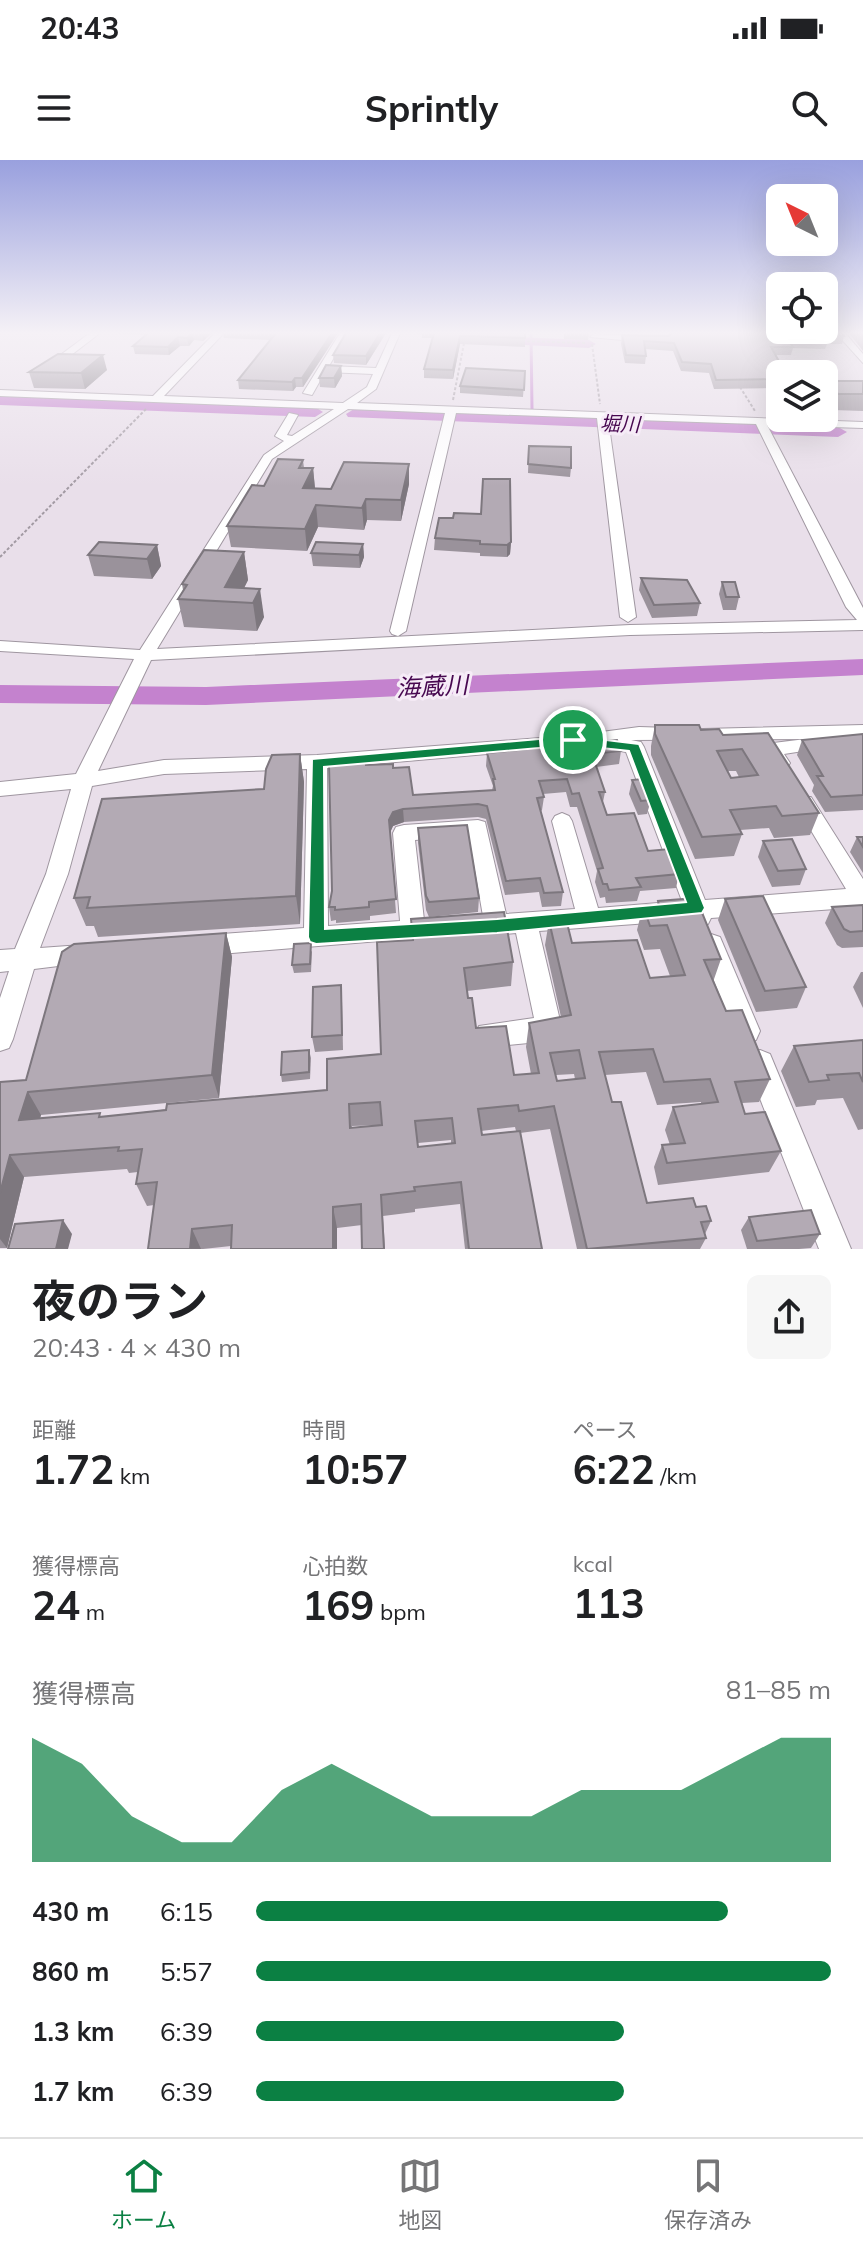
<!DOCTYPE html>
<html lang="ja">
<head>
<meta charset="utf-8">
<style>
	:root { --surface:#fff; --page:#f6f6f6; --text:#202124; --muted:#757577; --line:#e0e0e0; --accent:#0b8043 }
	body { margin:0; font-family:Mulish,"Noto Sans JP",sans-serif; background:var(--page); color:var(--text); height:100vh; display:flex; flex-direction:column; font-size:30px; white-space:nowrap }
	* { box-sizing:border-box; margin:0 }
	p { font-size:26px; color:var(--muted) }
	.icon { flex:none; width:44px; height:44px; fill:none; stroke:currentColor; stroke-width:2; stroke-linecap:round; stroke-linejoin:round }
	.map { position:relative; height:1089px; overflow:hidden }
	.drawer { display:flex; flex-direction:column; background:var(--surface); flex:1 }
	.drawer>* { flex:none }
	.needle { width:52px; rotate:317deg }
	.fabs { position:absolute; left:766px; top:24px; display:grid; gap:16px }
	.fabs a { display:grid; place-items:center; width:72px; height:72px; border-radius:12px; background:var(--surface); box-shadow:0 8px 32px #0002; font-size:40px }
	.pin { position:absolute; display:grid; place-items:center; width:68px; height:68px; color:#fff; margin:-34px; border:4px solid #fff; border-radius:50%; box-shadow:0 2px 8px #0007 }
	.round { display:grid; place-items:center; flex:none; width:84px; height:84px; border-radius:12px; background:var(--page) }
	.headline { display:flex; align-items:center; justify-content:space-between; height:136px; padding:0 32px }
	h1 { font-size:44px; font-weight:700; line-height:60px }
	.figures { display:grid; grid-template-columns:repeat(3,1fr); gap:12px; height:136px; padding:8px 32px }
	.figures div { display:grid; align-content:center }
	.figures b { font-size:40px; font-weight:700 }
	.figures small { font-size:22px; font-weight:400 }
	.figures p { font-size:22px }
	.chart { height:224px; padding:16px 32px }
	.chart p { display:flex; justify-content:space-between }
	.chart svg { width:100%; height:144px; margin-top:8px; fill:var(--accent); opacity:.7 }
	ul { padding:0 32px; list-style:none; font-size:26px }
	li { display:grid; grid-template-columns:128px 96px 1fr; align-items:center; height:60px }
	li i { height:20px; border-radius:10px; background:var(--accent) }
	.status { display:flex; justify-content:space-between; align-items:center; height:56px; padding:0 40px; background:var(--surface); direction:ltr }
	.status svg { height:22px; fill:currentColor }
	header { display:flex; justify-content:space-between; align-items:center; height:104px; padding:0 32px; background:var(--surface); font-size:36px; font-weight:700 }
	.dock { display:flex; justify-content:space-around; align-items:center; height:112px; border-top:2px solid var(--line); background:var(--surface); font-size:22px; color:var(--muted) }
	.dock a { display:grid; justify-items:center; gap:4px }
	.dock .active { color:var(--accent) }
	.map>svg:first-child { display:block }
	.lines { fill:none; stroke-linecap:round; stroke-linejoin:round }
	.stream { stroke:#c482ce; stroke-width:3 }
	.river { fill:#c482ce; fill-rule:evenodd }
	.minor-casing { stroke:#9f96a0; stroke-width:2 }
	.path { stroke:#a29aa3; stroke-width:2; stroke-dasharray:3 2; stroke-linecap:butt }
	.minor { fill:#fff; fill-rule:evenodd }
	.wall { fill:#9a929b; fill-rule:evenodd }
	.shaded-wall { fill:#7d777e }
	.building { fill:#b3aab4; stroke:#7d777e; stroke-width:2; fill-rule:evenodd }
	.route { fill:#0b8043; stroke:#fff; stroke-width:2; fill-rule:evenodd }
	.labels { text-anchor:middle; stroke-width:6; stroke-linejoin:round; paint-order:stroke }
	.far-water-label { font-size:20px; font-style:italic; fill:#470850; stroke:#f6ecf7 }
	.water-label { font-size:24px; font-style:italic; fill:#470850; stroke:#f6ecf7 }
</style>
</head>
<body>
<div class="status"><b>20:43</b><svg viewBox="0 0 49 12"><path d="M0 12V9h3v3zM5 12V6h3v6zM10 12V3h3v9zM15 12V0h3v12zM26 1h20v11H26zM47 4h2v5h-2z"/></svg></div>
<header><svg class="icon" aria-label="menu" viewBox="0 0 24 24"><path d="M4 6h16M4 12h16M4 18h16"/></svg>Sprintly<svg class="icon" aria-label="search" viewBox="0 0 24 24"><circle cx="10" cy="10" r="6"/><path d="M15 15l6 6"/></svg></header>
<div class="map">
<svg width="863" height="1089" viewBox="0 0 863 1089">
	<rect width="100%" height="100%" fill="#e9dfea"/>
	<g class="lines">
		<path class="stream" d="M531 173 532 249"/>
		<g class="river">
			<path d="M489 176 589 180 596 184 589 188 484 183 482 180Z"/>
			<path d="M0 235 315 247 323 252 315 257 0 245Z"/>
			<path d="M354 249 838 267 847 272 838 277 348 257 346 254Z"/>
			<path d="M863 499V515L206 545 0 543V525L206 527Z"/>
		</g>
		<defs>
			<g id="minor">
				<path d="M90 173H100L53 209H47V205Z"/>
				<path d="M215 173H224L164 236 343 243 367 227 373 214 325 212 312 235 303 233 340 173H348L329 206 376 208 392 173H400L376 229 357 243 863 262V268L767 265 863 448V470L630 475 151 500 98 611 164 600 317 595 579 575 639 567 703 569 863 565V577L827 578 831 583 829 587 784 594 790 603 787 608H773L762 589 765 584 806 579 631 580 641 582 644 587 705 740 846 729 794 642 797 637H811L863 719V747L711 758 708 764 700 767 692 764 690 760 539 771 562 869 558 878 549 881 488 887 479 884 475 875 479 866 534 858 516 773 483 776 475 773 471 766 475 759 483 756 469 676 415 680 424 760 441 762 445 769 441 776 208 795 199 792 196 785 199 778 208 775 304 768 307 609 164 614 92 626 68 714 40 788 82 785 91 788 94 795 91 802 34 809 13 879 9 888 0 891V838L9 811 0 812V790L15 789 46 714 71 629 0 636V622L76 614 134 499 0 491V481L140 490 264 295 284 281 275 276 289 253 298 255 287 275 292 276 334 249 0 236V230L153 236ZM348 249 445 253 390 471 392 474 398 476 406 471 456 253 597 258 620 457 628 462 636 457 608 259 756 264 846 447 857 460 630 465 157 489 272 299ZM602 584 604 588 626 592 682 741 598 748 572 661 569 656 562 653 555 656 552 661 575 749 506 754 485 662 478 660 404 665 396 667 393 673 400 761 328 766 327 608Z"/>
				<path d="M625 173H634L637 178 633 181 590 177 594 174 626 175Z"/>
				<path d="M836 173H845L863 194V203Z"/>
				<path d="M711 774 720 777 760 871 756 880 747 883 738 880 699 784 702 777Z"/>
				<path d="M760 890 770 894 851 1089H819L746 903 750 894Z"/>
			</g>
		</defs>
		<use href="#minor" class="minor-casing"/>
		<g class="path">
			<path d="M522 181 587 183"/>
			<path d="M592 184 600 244"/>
			<path d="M740 227 755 251"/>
			<path d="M453 240 466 173"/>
			<path d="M0 397 146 249"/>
		</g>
		<use href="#minor" class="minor"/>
	</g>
	<g class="wall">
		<path d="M102 173H212L203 181 194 180 189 186H180L169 195 135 194 133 186 146 175Z"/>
		<path d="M223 173H338L303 227H296L293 231 239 229 238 220 270 180 224 178Z"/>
		<path d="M346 173H386L366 205 334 203 333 195Z"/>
		<path d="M413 173H525V187L460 184 453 219 424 218V209L433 178H422V175Z"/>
		<path d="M564 173H591L589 174 588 180 564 179Z"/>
		<path d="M667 173H842L844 176 842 184H827L825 189 793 188 791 195H776L780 214V228L714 229 709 213 681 211 673 191 645 189 646 196 645 204 625 203 621 184 622 175 670 176Z"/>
		<path d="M849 173H863V191Z"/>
		<path d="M341 206 342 216 335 228 320 227 319 218Z"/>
		<path d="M107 210 85 229 34 228 29 212Z"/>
		<path d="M525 211 523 237 460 233V226Z"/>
		<path d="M827 221H863V251L833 250 824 238V232Z"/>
		<path d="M529 286 571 308 570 317 528 313Z"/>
		<path d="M303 300 304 308H313L315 328 331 329 409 304V324L401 361 367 360 364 370 318 367 307 391 231 387 227 366 264 326Z"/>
		<path d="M435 378 511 382 510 394 507 397 480 396V393L434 390Z"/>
		<path d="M363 384 364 397 360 408 313 406 311 393Z"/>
		<path d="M157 385 161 406 152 419 94 416 88 395Z"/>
		<path d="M244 392 248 420 244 428 264 457 257 471 184 467 178 439 183 430 182 424Z"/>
		<path d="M641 418 700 443 697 456 652 458 639 430Z"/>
		<path d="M722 422 739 437 736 450H723L719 434Z"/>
		<path d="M655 565 701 570 723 575 768 573 819 653 810 675 774 678 769 668 740 670 742 674 734 696 695 699 651 595V586ZM728 611H736L739 617 731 618Z"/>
		<path d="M863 574V650L825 652 812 631 814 625 797 595 802 580Z"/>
		<path d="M621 591 619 604 596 607 605 632 603 642 607 655 648 691 679 714 676 728 640 731 637 741 606 743 605 737 600 738 595 722 597 711 577 647H570L566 632 543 634 544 637 542 650 541 651 563 732 561 746 542 747 539 732 505 735 486 659 478 657 404 662 393 666 390 672 396 753 370 756V760L336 763V760L331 761 329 747 366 605 393 608 413 635 492 630 493 626 486 606 487 593Z"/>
		<path d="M300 594 304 622 300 764 98 777 94 766H86L74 738 264 629Z"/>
		<path d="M632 620 651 640 647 654 638 655 629 634Z"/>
		<path d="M418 668 479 738 478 752 429 757 426 750 418 683Z"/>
		<path d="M857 677H863V713L850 692Z"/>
		<path d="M763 681 806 709 800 725 772 727 758 697Z"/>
		<path d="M725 739 806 827 797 848 756 852 718 760Z"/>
		<path d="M658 741 721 799 713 822 726 851 770 919 759 942 742 943 745 954 781 991 769 1012 658 1025 654 1007 662 985H670L665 970 673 947 701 944V942L657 945 646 912 605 915 612 942 647 1043 696 1047 711 1061 705 1074 706 1078 700 1089H577L550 969 520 973 542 1089H465L460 1044 415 1049V1052L383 1056 385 1089H362V1065L337 1068V1089H231V1086L203 1089H148L154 1045 147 1046 136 1024 138 1012 129 1013 127 1009 24 1017 7 1088H0V922L26 920 226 773 232 797 219 938 41 955 40 958 102 957 327 930 381 894 412 780 411 759 513 802 511 826 467 831 468 838 476 868 514 915 531 914 526 887 529 863 561 857 545 785 549 761 572 783 650 818 670 816 660 789 644 790 637 770 643 746 657 745ZM574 914 575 919 557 921 556 915ZM382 965 352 968V966ZM515 967 516 971 482 975 481 971ZM451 980V984L418 987V983Z"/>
		<path d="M863 745V787L842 788 837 785 825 763 832 747Z"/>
		<path d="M312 791 311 812 294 813 292 805Z"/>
		<path d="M861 812H863V848L853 827Z"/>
		<path d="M342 841 343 890 315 892 312 877Z"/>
		<path d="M863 880V969L858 970 843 938 817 940 815 945 796 947 781 911 794 886Z"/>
		<path d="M309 890 311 898 310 919 282 922 281 915Z"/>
		<path d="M749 1057 820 1074 811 1088 799 1089H747L741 1070Z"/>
	</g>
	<g class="shaded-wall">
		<path d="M191 173H192L194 180 189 186 187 178Z"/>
		<path d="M202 173H212L203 181Z"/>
		<path d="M332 173H338L303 227 302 218Z"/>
		<path d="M380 173H386L366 205V196Z"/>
		<path d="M460 176V184L453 219V210Z"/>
		<path d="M178 177 180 186 169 195 168 187Z"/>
		<path d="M103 195 107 210 85 229 81 213Z"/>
		<path d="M341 206 342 216 335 228 334 218Z"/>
		<path d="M295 218 296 227 293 231 292 222Z"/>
		<path d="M409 304V324L401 361V340Z"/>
		<path d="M313 308 315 329 303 328Z"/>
		<path d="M366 339 367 360 364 370 362 348Z"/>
		<path d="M316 345 318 367 307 391 305 369Z"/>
		<path d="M511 382 510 394 507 397V385Z"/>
		<path d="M363 384 364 397 360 408 359 395Z"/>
		<path d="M157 385 161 406 152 419 147 399Z"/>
		<path d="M244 392 248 420 237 442 225 427Z"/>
		<path d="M260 429 264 457 257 471 253 443Z"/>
		<path d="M300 594 304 622 300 764 296 736Z"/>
		<path d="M403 649 404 662 393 666 390 673 389 660 393 652Z"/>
		<path d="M226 773 232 797 219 938 212 915Z"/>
		<path d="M28 932 41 955 33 982 19 960Z"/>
		<path d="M10 995 24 1017 7 1088 0 1079V1033Z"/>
		<path d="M333 1047 337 1068V1089H333Z"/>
		<path d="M63 1060 72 1074 68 1089H56Z"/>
		<path d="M192 1069 201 1089H190Z"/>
	</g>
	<g class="building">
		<path d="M148 173H191L187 178 178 177 168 187 133 186Z"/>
		<path d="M276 173H332L302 218H295L292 222 238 220Z"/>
		<path d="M346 173H380L366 196 333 195Z"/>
		<path d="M434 173H525V178L460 176 453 210 424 209Z"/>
		<path d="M672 173H842L844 176 823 175 827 181 788 180 793 187H771L786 214H780V219L716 220 711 204 682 202 674 183 644 181 646 196 626 195 622 175 669 176Z"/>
		<path d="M58 194 103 195 81 213 29 212Z"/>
		<path d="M326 205 341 206 334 218H319Z"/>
		<path d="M466 208 525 211 524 230 460 226Z"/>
		<path d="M827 221H863V234H838Z"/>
		<path d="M529 286 571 287V308L528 304Z"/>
		<path d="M278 299 303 300 299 308H313L303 328 331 329 344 302 409 304 401 340 366 339 362 348 316 345 305 369 227 366 252 325 264 326Z"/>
		<path d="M483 319H510L511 382 507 385 480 384V381L435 378 439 358H453L454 353 481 354Z"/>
		<path d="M99 382 157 385 147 399 88 395Z"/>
		<path d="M316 382 363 384 359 395 311 393Z"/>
		<path d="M204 390 244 392 225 427 260 429 253 443 178 439 187 425 182 424Z"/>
		<path d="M641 418 687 420 700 443 654 445Z"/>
		<path d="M722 422H735L739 437H726Z"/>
		<path d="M655 565H699L701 570 719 569 723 575 768 573 819 653 782 656 776 646 730 650 742 674 702 677 655 574ZM742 589 758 615 731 618 717 591Z"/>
		<path d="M863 574V635L831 637 817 616H823L802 580Z"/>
		<path d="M617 580 621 591 592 594 605 632H599L607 655 634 653 648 691 670 689 679 714 636 718 641 727 609 730 607 724H603L598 709 603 708 579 633 572 634 567 619 539 621 544 637 537 638 563 732 544 733 540 718 506 721 487 646 478 644 403 649 393 652 389 660 396 739 369 742V747L335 750V747H329L332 731 329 605 366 602V605L393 604V608L409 607 413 635 495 630 493 619H495L487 593Z"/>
		<path d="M300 594 296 736 87 748 90 737 74 738 102 639 264 629 266 609 272 595Z"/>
		<path d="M642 619 651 640 641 641 632 620Z"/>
		<path d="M467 665 479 738 429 742 426 736 418 668Z"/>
		<path d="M857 677H863V687Z"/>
		<path d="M792 679 806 709 778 711 763 681Z"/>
		<path d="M763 736 806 827 765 831 725 739Z"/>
		<path d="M696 738 721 799 704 800 726 851 742 850 770 919 735 922 745 954 765 952 781 991 667 1003 662 985 685 983 673 947 718 942 710 919 664 922 653 889 599 892 612 942H621L647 1043 693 1038 696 1047 706 1046 711 1061 701 1062 706 1078 587 1089 554 946 519 951 518 945 478 949 482 975 520 971 542 1089H469L461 1022 414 1027 415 1031 381 1035 384 1089H362L361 1044 333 1047V1089H231L232 1065 192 1069 190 1089H148L157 1022 136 1024 142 989 118 991 119 987 10 995 0 1033V922L26 920 62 792 74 784 226 773 212 915 28 932 19 960 100 953 99 957 166 950 167 944 327 930V899L381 894 377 782 413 780 411 759 504 752 513 802 464 808 468 838H472L476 868 506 866 514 915 539 913 529 863 571 855 549 761 566 759 572 783 637 780 650 818 685 815 667 765 650 766 643 746 659 745 658 741ZM579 890 585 918 557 921 550 893ZM380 942 382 965 350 968 349 944ZM452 958 455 983 418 987 415 961Z"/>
		<path d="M863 745V771L850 772 844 769 832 747Z"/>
		<path d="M311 783 310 804 292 805 294 784Z"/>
		<path d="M341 825 342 875 312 877 313 827Z"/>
		<path d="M863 880V922L859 913 827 915 829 920 809 922 794 886Z"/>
		<path d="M309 890V912L281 915 282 892Z"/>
		<path d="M811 1050 820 1074 757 1081 749 1057Z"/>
		<path d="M63 1060 56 1089H8L15 1064Z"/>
	</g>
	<linearGradient id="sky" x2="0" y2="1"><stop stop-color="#99a0de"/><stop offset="0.53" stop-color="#f5f1f6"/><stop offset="1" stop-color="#f5f1f6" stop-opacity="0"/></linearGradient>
	<rect width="863" height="326" fill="url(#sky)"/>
	<path class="route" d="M573 576 639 584 705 748 702 753 497 773 316 784 310 782 308 777 312 599ZM573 585 629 591 686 742 497 759 325 769 324 607Z"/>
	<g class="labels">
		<g class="far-water-label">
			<text transform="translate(620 264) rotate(2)" y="7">堀川</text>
		</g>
		<g class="water-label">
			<text transform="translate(432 527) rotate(-3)" y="8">海蔵川</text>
		</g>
	</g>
</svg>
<div class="fabs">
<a><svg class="needle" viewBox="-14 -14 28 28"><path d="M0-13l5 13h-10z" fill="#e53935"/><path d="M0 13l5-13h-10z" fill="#757577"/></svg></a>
<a><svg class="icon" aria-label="locate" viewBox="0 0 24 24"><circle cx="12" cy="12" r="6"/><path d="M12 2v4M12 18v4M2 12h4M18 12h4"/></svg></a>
<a><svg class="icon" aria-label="layers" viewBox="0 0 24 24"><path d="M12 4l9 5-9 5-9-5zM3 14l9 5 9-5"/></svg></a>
</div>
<div class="pin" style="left:573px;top:580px;background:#1e9e55"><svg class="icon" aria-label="arrive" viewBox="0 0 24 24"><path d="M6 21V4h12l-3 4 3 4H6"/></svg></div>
</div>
<section class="drawer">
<div class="headline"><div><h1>夜のラン</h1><p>20:43 · 4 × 430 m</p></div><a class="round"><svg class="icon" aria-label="share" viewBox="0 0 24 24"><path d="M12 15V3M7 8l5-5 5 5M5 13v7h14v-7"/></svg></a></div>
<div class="figures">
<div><p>距離</p><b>1.72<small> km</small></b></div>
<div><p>時間</p><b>10:57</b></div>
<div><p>ペース</p><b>6:22<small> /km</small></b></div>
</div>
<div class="figures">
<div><p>獲得標高</p><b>24<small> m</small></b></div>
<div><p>心拍数</p><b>169<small> bpm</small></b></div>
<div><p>kcal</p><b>113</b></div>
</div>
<div class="chart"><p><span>獲得標高</span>81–85 m</p>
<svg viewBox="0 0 160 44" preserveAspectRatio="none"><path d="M0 44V6L10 14L20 30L30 38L40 38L50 22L60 14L70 22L80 30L90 30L100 30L110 22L120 22L130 22L140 14L150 6L160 6V44z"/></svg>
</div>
<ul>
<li><b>430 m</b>6:15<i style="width:82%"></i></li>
<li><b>860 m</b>5:57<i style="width:100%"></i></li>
<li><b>1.3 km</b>6:39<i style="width:64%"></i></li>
<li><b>1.7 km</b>6:39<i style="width:64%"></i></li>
</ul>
</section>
<nav class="dock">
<a class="active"><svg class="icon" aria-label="home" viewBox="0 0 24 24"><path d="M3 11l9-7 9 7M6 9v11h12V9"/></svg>ホーム</a>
<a><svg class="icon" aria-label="map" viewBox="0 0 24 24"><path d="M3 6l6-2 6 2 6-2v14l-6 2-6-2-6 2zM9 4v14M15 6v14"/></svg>地図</a>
<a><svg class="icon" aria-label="saved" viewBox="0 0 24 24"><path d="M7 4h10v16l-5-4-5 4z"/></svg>保存済み</a>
</nav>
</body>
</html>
